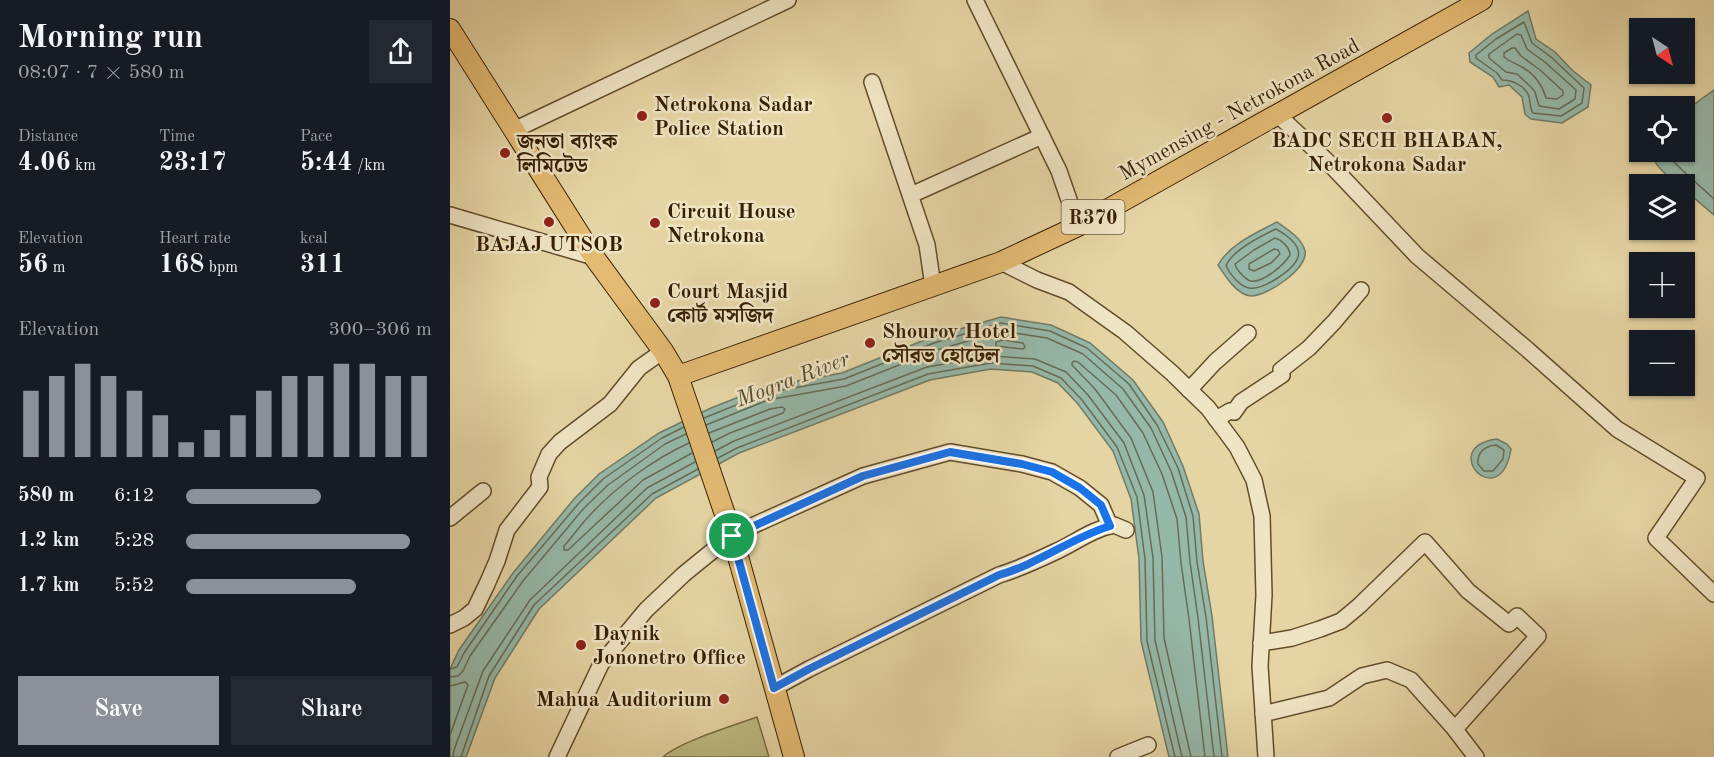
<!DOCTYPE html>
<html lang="en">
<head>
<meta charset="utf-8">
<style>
	:root { --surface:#171b24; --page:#242831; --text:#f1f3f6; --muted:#9ea1a6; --accent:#8c9099 }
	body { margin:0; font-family:"Old Standard TT","Noto Serif Bengali",serif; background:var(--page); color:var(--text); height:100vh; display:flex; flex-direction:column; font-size:22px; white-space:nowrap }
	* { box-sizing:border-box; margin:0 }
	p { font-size:20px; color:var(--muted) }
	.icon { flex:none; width:33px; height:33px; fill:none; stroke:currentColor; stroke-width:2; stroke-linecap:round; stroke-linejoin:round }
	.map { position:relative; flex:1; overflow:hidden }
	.details { display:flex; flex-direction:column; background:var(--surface); width:450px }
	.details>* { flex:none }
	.needle { width:39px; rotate:144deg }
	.buttons { position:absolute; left:1179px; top:18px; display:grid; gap:12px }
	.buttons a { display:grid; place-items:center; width:66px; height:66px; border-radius:0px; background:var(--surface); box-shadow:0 2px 4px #0004; font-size:30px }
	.pin { position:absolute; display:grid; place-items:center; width:51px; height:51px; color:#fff; margin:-26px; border:3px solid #fff; border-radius:50%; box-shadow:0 2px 6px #0007 }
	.round { display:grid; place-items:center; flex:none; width:63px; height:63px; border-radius:0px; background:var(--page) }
	.summary { display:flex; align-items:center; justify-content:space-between; height:102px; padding:0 18px }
	h1 { font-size:33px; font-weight:700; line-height:45px }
	.figures { display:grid; grid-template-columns:repeat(3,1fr); gap:9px; height:102px; padding:6px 18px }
	.figures div { display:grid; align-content:center }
	.figures b { font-size:26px; font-weight:700 }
	.figures small { font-size:16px; font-weight:400 }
	.figures p { font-size:16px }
	.chart { height:168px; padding:12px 18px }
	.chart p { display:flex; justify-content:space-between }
	.chart svg { width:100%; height:108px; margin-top:6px; stroke:var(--accent); stroke-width:6 }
	.action { display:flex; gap:12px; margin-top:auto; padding:12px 18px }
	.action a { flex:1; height:69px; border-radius:0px; background:var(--accent); color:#fff; font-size:24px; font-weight:700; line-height:69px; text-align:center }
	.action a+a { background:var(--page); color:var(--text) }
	ul { padding:0 18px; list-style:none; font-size:20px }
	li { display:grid; grid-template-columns:96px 72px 1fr; align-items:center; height:45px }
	li i { height:15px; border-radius:8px; background:var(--accent) }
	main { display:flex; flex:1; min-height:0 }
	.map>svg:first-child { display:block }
	.green { fill:#bcbb81; stroke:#7a6d42; stroke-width:1.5 }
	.water { fill:#96b8a9; stroke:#707b66; stroke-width:1.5 }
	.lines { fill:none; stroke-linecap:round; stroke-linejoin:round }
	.shore { stroke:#666c56; stroke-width:1.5 }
	.minor-casing { stroke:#634c2a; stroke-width:18 }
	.major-casing { stroke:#371f02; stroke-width:22 }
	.minor { stroke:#efe4c4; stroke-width:15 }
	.major { stroke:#e3ba72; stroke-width:20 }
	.route-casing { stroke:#fff; stroke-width:12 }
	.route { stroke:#1a73e8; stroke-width:8 }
	.poi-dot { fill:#8f2418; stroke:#efe4c4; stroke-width:2 }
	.labels { text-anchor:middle; stroke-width:5; stroke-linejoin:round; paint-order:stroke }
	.shield { fill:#efe4c4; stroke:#6e5a3c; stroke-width:1.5 }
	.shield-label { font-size:20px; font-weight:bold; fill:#371f02 }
	.poi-label { font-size:21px; font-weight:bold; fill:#371f02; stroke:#efe4c4; text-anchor:start }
	.street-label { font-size:21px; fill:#371f02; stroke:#efe4c4 }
	.water-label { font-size:22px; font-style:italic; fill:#544d34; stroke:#efe4c4 }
</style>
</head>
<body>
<main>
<section class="details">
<div class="summary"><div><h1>Morning run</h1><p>08:07 · 7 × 580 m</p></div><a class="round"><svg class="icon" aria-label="share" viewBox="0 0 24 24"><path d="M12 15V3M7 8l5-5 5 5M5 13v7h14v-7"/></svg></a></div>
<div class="figures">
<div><p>Distance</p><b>4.06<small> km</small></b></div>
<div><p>Time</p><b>23:17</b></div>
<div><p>Pace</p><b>5:44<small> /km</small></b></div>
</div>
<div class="figures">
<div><p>Elevation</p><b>56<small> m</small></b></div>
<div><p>Heart rate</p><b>168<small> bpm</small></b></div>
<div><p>kcal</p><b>311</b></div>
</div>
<div class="chart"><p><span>Elevation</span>300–306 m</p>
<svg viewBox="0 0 160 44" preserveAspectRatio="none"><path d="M5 44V17M15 44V11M25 44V6M35 44V11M45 44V17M55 44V27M65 44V38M75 44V33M85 44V27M95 44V17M105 44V11M115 44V11M125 44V6M135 44V6M145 44V11M155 44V11"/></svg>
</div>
<ul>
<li><b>580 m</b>6:12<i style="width:55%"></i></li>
<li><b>1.2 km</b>5:28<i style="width:91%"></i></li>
<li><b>1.7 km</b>5:52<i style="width:69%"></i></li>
</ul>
<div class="action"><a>Save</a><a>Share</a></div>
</section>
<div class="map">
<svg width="1264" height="757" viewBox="0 0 1264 757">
	<rect width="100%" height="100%" fill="#e6d5a4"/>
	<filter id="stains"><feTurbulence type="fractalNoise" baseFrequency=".00333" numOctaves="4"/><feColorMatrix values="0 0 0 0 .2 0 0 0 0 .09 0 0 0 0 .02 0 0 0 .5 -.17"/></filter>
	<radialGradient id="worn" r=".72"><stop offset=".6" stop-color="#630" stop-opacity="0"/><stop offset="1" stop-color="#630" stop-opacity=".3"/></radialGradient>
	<path class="green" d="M307 717 319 757H213C229 742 285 725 307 717Z"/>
	<g class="water">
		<path d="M1078 11 1086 39 1105 52 1122 70 1141 85 1138 107 1112 123 1081 119 1075 114 1072 97 1059 85 1049 87 1043 77 1020 62 1019 53 1042 34Z"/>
		<path d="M1264 90V215L1235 190 1234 184H1228C1218 176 1203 165 1201 152H1234L1235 111Z"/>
		<path d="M827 222C837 229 852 238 855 251 858 269 817 296 801 296 787 295 775 276 768 265 780 244 806 233 827 222Z"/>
		<path d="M551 317 601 325 640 343 683 380 713 422 733 466 749 514 753 561 762 616 778 757H719L691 641 689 559 681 499 663 451 628 404 608 383 582 372 541 369 480 380 289 453 206 498 89 609 45 678 16 757H0V669L9 650 63 573 124 499 149 474 209 433 261 408 314 387 392 373 482 337Z"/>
		<path d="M1047 439 1057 444 1061 449C1050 516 986 447 1047 439Z"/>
	</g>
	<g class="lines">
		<g class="shore">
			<path d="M1074 22 1082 43 1101 57 1134 88 1132 103 1111 116 1083 113C1079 107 1081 100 1078 94 1073 85 1062 80 1052 80L1047 73 1026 58V55L1046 39Z"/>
			<path d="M1067 34 1071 35 1077 49 1096 63 1126 90 1125 99 1109 109 1089 106 1085 92 1081 87 1067 74 1056 72 1039 58V54Z"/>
			<path d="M1062 48H1065L1071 56 1090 70 1113 91V95L1107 99 1096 98C1092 84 1084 74 1072 67 1065 63 1060 62 1054 57V53Z"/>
			<path d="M1215 152C1230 170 1247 183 1264 199"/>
			<path d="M826 229C834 233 852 245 848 257 844 270 812 291 799 288 789 286 780 274 776 266 782 250 811 236 826 229Z"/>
			<path d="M825 238C832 240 840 248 840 255 834 265 813 283 801 281 798 281 795 277 793 276 789 271 786 270 785 264L804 250Z"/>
			<path d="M824 249 828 250 830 254 821 263 804 271 799 269V264Z"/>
			<path d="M553 340 573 343 575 347 573 349 546 346V342Z"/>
			<path d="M254 418 316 393 394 379 484 343 551 323 600 331 637 348 679 384 707 425 728 468 743 516 747 562 756 617 772 757"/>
			<path d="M256 425 318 400 396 386 487 350 552 331 597 338 633 354 673 389 701 428 721 471 736 517 740 562 748 618 764 757"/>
			<path d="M259 433 320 409 332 407 335 409 333 413 280 433 262 442"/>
			<path d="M239 443C204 459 167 486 141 514 131 524 123 536 114 546V550H118L193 480 242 453"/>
			<path d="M1046 445 1054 450 1053 459 1043 471H1034L1028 464C1027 452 1035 446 1046 445Z"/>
			<path d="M265 451 284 441 477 367 541 356 585 359 616 372 638 395 674 443 694 495 703 558 705 640 732 757"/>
			<path d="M268 458 287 448 478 374 541 363 583 366 611 378 632 400 667 447 687 497 695 559 697 641 725 757"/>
			<path d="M0 669 7 667 14 653 67 576 129 503 153 479 212 438 234 427"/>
			<path d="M0 677 8 676 13 671 20 656 73 581 134 508 158 485 215 444 236 434"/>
			<path d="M0 686 15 682 18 685 0 735"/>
			<path d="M3 757 4 750 33 671 80 600 197 488 245 462"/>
			<path d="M11 757 39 676 84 605 202 494 248 469"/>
			<path d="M741 757 714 638 712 557 703 492 681 438 645 389 622 365V363L624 361 628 362 666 395 693 433 712 474 727 519 731 563 739 619 755 757"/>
		</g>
		<defs>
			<g id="minor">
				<path d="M525 0 609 171 628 226"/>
				<path d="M422 82 477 245 483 286"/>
				<path d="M827 114 877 161 967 256 1078 350 1167 429 1247 478 1206 538 1264 594"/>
				<path d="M64 130 338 0"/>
				<path d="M461 195 592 136"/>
				<path d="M0 215 144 257"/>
				<path d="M551 262 587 280 619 292 675 332 722 373 758 408 787 447 804 480 812 516 814 595 810 666 816 757"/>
				<path d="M739 390 765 362 798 333"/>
				<path d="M766 419 780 411 784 412 791 402 832 375 831 370 859 348 884 322 911 290"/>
				<path d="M0 518 33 491"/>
				<path d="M0 625 14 618 25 609 37 584 47 561 57 530 90 487 89 477 99 454 110 442 160 404 189 368 213 351"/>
				<path d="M811 643 842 638 870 629 891 621 909 606 975 542 1018 591 1059 624 1067 616 1088 636 1005 729"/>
				<path d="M324 688 359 669 549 575C569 569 588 560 607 551 626 542 643 529 664 525L676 530"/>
				<path d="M813 714 879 698 912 676 937 670 961 680 1003 727 1026 757"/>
				<path d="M107 757 151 664 196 610 234 574 282 535 413 476 500 452 572 464 602 472 630 488 651 505 660 526"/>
				<path d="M668 757 698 745"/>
			</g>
			<g id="major">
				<path d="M0 29 144 257 213 351 228 376 282 535 344 757"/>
				<path d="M228 376 551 262 628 226 1032 0"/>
			</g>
		</defs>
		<use href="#minor" class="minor-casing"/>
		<use href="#major" class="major-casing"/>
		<use href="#minor" class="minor"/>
		<use href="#major" class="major"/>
	</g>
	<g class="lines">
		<defs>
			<path id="route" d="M500 452 572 464 602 472 630 488 651 505 660 526C621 538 588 564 549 575L359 669 324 688 282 536 413 476Z"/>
		</defs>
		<use href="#route" class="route-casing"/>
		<use href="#route" class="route"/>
	</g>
	<g class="poi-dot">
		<circle cx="192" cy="116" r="6"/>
		<circle cx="937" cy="118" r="6"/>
		<circle cx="55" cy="153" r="6"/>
		<circle cx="99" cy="222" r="6"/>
		<circle cx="205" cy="223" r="6"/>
		<circle cx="205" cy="303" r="6"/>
		<circle cx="420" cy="343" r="6"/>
		<circle cx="131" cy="645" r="6"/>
		<circle cx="274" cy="699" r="6"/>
	</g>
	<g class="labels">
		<rect class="shield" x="611.5" y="200" width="63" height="34" rx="4.5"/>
		<g class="shield-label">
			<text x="643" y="224">R370</text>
		</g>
		<g class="poi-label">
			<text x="204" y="111">Netrokona Sadar<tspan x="204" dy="24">Police Station</tspan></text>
			<text x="937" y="147" text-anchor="middle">BADC SECH BHABAN,<tspan x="937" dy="24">Netrokona Sadar</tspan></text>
			<text x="67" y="148">জনতা ব্যাংক<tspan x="67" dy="24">লিমিটেড</tspan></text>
			<text x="217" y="218">Circuit House<tspan x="217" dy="24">Netrokona</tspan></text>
			<text x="99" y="251" text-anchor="middle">BAJAJ UTSOB</text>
			<text x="217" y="298">Court Masjid<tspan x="217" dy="24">কোর্ট মসজিদ</tspan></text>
			<text x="432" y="338">Shourov Hotel<tspan x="432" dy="24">সৌরভ হোটেল</tspan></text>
			<text x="143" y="640">Daynik<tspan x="143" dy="24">Jononetro Office</tspan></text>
			<text x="262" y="706" text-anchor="end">Mahua Auditorium</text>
		</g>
		<g class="street-label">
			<text transform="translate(789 109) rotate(-29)" y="7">Mymensing - Netrokona Road</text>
		</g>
		<g class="water-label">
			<text transform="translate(342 378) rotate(-21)" y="8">Mogra River</text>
		</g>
	</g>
	<rect width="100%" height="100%" filter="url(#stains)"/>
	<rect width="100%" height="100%" fill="url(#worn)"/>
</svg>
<div class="buttons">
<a><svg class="needle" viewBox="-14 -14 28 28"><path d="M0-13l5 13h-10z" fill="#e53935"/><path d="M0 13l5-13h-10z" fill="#9ea1a6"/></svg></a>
<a><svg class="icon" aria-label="locate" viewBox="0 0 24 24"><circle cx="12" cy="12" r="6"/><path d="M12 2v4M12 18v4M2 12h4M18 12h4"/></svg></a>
<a><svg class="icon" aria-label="layers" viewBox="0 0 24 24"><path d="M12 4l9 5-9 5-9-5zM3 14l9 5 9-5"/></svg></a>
<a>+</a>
<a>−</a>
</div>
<div class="pin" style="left:282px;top:536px;background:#1e9e55"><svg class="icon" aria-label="arrive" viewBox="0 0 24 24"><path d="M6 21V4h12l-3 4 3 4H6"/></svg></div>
</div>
</main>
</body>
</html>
